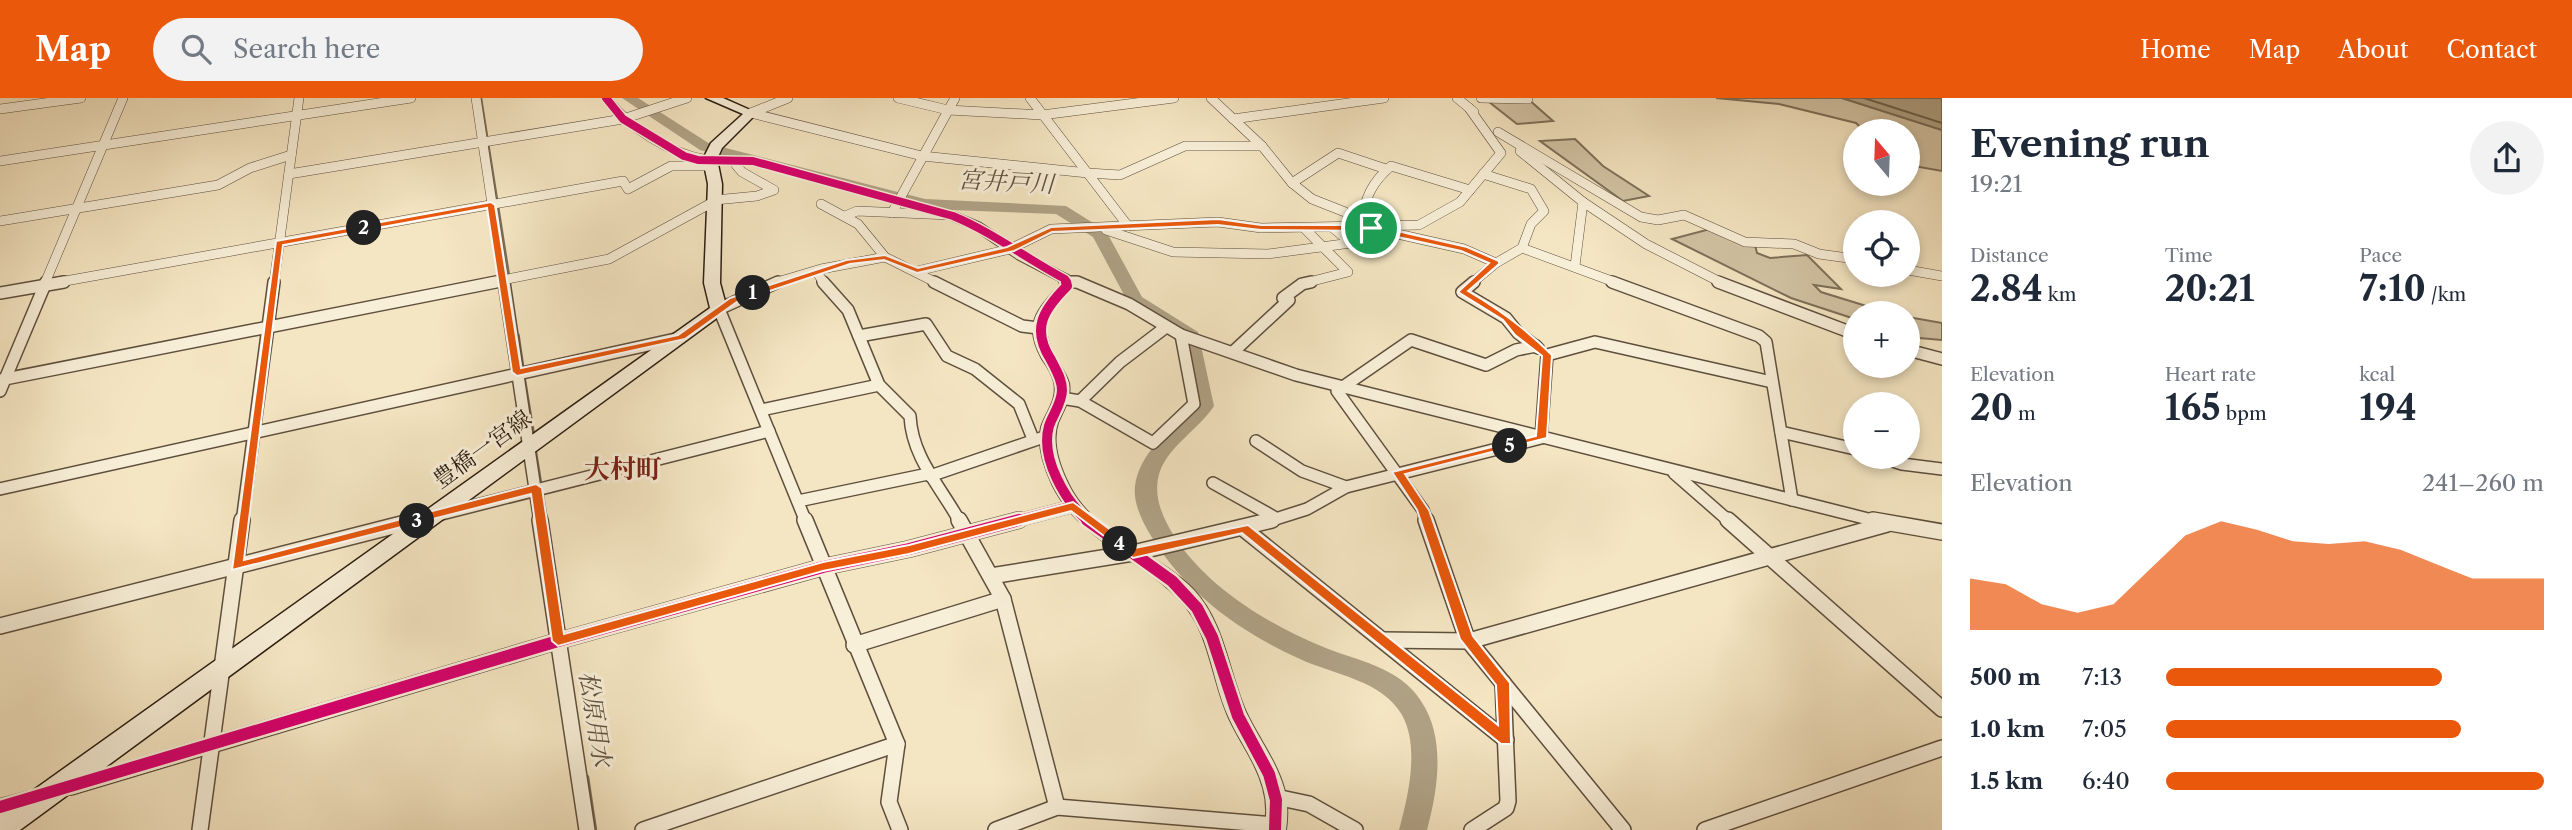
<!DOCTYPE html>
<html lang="en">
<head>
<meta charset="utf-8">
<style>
	:root { --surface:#fff; --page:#f2f2f3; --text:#1f2937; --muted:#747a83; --accent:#ea580c }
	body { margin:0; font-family:"Libre Caslon Text","Noto Serif JP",serif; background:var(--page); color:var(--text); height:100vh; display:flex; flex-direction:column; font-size:26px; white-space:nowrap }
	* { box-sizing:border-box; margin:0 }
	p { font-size:23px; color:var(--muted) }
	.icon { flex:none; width:38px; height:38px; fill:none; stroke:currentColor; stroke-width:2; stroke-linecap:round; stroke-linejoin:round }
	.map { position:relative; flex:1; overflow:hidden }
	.side { display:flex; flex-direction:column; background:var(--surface); width:630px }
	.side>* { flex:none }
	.needle { width:46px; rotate:341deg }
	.fabs { position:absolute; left:1843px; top:21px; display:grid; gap:14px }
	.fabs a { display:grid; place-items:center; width:77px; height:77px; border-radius:50%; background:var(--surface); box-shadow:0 4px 10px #0003; font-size:35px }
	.pin { position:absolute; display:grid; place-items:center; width:60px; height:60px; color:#fff; margin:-30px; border:4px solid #fff; border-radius:50%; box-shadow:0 2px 7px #0007 }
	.km { position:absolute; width:35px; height:35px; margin:-18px; border-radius:50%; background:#222; color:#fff; font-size:19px; line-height:35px; text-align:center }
	.round { display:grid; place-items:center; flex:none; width:74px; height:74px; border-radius:37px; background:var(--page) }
	.summary { display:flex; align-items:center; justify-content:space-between; height:119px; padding:0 28px }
	h1 { font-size:38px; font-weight:700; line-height:52px }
	.metrics { display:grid; grid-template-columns:repeat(3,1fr); gap:10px; height:119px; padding:7px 28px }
	.metrics div { display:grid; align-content:center }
	.metrics b { font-size:35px; font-weight:700 }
	.metrics small { font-size:19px; font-weight:400 }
	.metrics p { font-size:19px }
	.chart { height:196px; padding:14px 28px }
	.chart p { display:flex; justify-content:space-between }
	.chart svg { width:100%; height:126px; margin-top:7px; fill:var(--accent); opacity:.7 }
	ul { padding:0 28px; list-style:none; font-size:23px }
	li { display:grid; grid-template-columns:112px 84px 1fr; align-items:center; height:52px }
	li i { height:18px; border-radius:9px; background:var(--accent) }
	header { display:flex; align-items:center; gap:42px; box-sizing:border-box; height:98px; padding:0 35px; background:var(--accent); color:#fff }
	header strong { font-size:33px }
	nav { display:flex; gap:38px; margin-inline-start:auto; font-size:24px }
	.search { width:490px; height:63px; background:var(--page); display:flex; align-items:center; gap:18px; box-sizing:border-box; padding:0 24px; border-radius:38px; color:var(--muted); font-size:26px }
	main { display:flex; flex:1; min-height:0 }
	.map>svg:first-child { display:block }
	.green { fill:#d3c4a5; stroke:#7f705b; stroke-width:2 }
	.water { fill:#b0a286; stroke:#7b6d57; stroke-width:2 }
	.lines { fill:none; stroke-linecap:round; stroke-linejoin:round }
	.shore { stroke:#6e604c; stroke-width:2 }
	.stream-far2 { stroke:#7b6d57; stroke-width:2.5 }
	.stream-far1 { stroke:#7b6d57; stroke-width:3.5 }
	.stream { stroke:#7b6d57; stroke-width:4.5 }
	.river { fill:#b0a286; fill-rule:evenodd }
	.minor-far2-casing { stroke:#5e4f3e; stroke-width:10 }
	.minor-far1-casing { stroke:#5e4f3e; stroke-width:14 }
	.minor-casing { stroke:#5e4f3e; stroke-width:18 }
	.tertiary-casing { stroke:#5e4f3e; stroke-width:2 }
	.secondary-casing { stroke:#2b1d11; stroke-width:3 }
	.minor-far2 { stroke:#f8efd8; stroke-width:9 }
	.minor-far1 { stroke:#f8efd8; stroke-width:11 }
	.minor { stroke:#f8efd8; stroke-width:15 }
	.tertiary { fill:#f8efd8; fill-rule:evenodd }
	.secondary { fill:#f8efd8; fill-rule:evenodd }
	.cycleway-far2-casing { stroke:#f8efd8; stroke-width:11 }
	.cycleway-far1-casing { stroke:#f8efd8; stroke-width:14 }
	.cycleway-casing { stroke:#f8efd8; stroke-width:17 }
	.cycleway-far2 { stroke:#d6006c; stroke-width:8 }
	.cycleway-far1 { stroke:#d6006c; stroke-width:10 }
	.cycleway { stroke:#d6006c; stroke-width:12 }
	.route { fill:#ea580c; stroke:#fff; stroke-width:2; fill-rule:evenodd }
	.labels { text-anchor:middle; stroke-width:6; stroke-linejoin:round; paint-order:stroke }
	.street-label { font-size:23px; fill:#2b1d11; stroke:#f8efd8 }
	.water-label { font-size:24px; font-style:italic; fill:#605240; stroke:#f8efd8 }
	.quarter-label { font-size:26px; font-weight:bold; fill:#7a1f14; stroke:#f8efd8 }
</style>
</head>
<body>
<header>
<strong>Map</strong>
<div class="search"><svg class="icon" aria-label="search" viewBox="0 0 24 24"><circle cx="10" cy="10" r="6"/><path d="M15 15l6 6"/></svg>Search here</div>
<nav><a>Home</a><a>Map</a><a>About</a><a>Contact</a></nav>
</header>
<main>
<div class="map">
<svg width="1942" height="732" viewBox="0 0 1942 732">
	<rect width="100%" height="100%" fill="#f5e6c3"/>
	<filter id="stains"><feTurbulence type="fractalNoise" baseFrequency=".00286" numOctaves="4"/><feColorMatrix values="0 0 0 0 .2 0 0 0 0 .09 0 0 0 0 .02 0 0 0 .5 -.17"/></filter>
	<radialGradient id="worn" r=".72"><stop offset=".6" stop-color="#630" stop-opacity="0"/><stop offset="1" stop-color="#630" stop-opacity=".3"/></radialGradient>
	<g class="green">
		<path d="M1484 0 1528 1 1553 23 1517 26Z"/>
		<path d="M1716 0H1842L1942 32V73L1908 67V62H1912L1908 58V33H1864L1856 25 1779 6Z"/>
		<path d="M1575 41 1603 68 1649 98 1623 103 1540 43Z"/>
		<path d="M1710 131 1755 147 1757 155 1770 160 1807 157 1841 191 1814 187 1821 194 1889 215H1855V221L1791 200 1672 141Z"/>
		<path d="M1908 219 1942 225V242L1908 239Z"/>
	</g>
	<path class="water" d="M1842 0H1942V32Z"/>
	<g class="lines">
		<path class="shore" d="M1864 0 1942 25"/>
		<path class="stream-far2" d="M481 0 509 178"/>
		<g class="stream-far1">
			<path d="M518 237 523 271"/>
			<path d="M524 279 534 340"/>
			<path d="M535 351 546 419"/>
		</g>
		<path class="stream" d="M587 679 595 732"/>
		<path class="river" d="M622 0H638L710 46 925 101 1066 108 1106 133 1142 199 1198 234 1214 308C1199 331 1170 347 1160 373 1152 397 1162 418 1174 438 1207 489 1266 525 1321 548 1356 563 1399 568 1421 603 1446 640 1438 691 1427 732H1399C1408 699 1420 649 1402 617 1382 582 1334 577 1300 561 1240 534 1186 495 1151 438 1142 423 1133 405 1135 388 1139 355 1172 329 1194 307L1180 237 1129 206 1093 139 1056 116 925 111 700 52Z"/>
		<defs>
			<g id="minor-far2">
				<path d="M476 0 504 185"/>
				<path d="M606 0C630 30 668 55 707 62"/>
				<path d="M898 0 948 12 1042 17 1174 0"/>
				<path d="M1030 0 1128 128"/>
				<path d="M1211 0 1262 48 1292 85"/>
				<path d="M1457 0 1474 14"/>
				<path d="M1481 0 1528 1"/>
				<path d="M0 11 81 0"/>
				<path d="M751 15 922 58 1088 75 1120 77 1185 48H1262"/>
				<path d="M751 15 788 0"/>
				<path d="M1233 21 1384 0"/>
				<path d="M1498 34 1641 119 1658 122 1684 117 1745 144 1794 146 1819 156 1855 161"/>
				<path d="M1520 53 1583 104 1575 168"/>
				<path d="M0 63 411 0"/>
				<path d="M1386 71 1338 55 1292 85 1312 101 1345 114 1371 130 1464 151 1496 165"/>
				<path d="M289 76 623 21 687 0"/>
				<path d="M715 102 757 98 774 92 742 74 736 67 738 62"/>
				<path d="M1583 104 1646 146 1722 185"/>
				<path d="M821 106 858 126 885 159 937 185"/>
				<path d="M892 115 955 0"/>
				<path d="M845 118 857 113 950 117"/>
				<path d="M0 123 218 87 250 70 291 57"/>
				<path d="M1362 125C1364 101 1372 84 1391 68L1470 92"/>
				<path d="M1304 130 1348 174 1305 185"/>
				<path d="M1106 132 1173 154 1268 156 1351 145 1334 131"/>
				<path d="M1522 150 1617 185"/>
				<path d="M1908 172 1942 178"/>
				<path d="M816 173 824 185"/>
				<path d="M917 173 1010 151 1051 131 1218 124 1261 130 1419 127 1460 104 1501 55 1469 10"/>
				<path d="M1068 184 1080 185"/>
				<path d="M45 185 123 0"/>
				<path d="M54 185 623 83 628 91 671 68H710"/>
				<path d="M274 185 299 0"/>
				<path d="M487 185 609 161 715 103"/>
				<path d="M774 185 821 171 885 159"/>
				<path d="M1472 185 1496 165 1522 150 1531 126 1544 113 1531 91 1483 76"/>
			</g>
			<g id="minor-far1">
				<path d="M504 184 540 424"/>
				<path d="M778 184 719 211 806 424"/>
				<path d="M823 184 848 212 879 287 910 318C912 360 941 389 960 424"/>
				<path d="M934 184 1022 228 1038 230"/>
				<path d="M1068 184H1077L1129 206 1181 237 1296 277 1880 424"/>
				<path d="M1474 184 1462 194 1506 220 1518 235 1538 250"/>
				<path d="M1612 184 1759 238 1766 244 1792 402"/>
				<path d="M1718 184 1855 236"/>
				<path d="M0 195 64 184"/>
				<path d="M859 238 926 226 947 258 975 271 1019 306 1033 341"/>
				<path d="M1908 252 1942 261"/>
				<path d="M1233 254 1289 202 1283 200 1302 186 1311 184"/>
				<path d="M0 282 496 184"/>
				<path d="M0 293 46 184"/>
				<path d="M1061 300 1080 303 1153 345 1194 306 1181 237"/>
				<path d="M1080 303 1120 264 1166 229"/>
				<path d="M761 312 879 287"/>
				<path d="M1781 334 1855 351"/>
				<path d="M1256 343 1302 373 1346 389"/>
				<path d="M1880 359 1902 366 1942 371"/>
				<path d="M1674 375 1730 424"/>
				<path d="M930 378 1041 340"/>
				<path d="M1213 385 1274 419"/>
				<path d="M0 391 680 240"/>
				<path d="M798 403 928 376"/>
				<path d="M242 424 274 184"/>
				<path d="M410 424 769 333"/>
				<path d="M1012 424 1073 408"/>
				<path d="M1266 424 1307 411 1346 389 1541 340 1547 257 1595 244 1772 284"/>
				<path d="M1427 424 1423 412 1337 293 1411 242 1486 267 1516 252 1536 248"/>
			</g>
			<g id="minor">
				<path d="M540 422 587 732"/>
				<path d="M805 422 897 646 889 704 900 732"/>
				<path d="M959 422 1003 501 1057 709"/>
				<path d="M1426 422 1467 541 1623 732"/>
				<path d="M1728 422 1942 611"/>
				<path d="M1873 422 1942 434"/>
				<path d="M1244 431 1506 642"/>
				<path d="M991 478 1133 455 1272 422"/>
				<path d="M0 528 417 422"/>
				<path d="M1382 542 1469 543 1887 426"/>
				<path d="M854 547 1003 501"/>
				<path d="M71 689 558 543 823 469 909 451 1019 422"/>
				<path d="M1276 699 1309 706 1355 732"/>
				<path d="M0 709 30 701"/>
				<path d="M200 732 242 422"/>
				<path d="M643 732 897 646"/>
				<path d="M996 732 1057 709 1276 727"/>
				<path d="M1472 732 1506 710 1508 703 1503 585"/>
				<path d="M1705 732 1942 650"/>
			</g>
			<path id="tertiary" d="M710 58 753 60 957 115 981 125 1025 155 1070 178 1073 188C1053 214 1036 221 1054 257 1059 266 1066 275 1069 285 1072 301 1063 312 1058 325 1051 345 1060 369 1069 387 1094 438 1156 453 1194 492 1225 526 1228 573 1246 614 1258 640 1276 662 1284 690 1288 704 1288 718 1286 732H1264C1267 718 1267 704 1263 690 1256 664 1239 643 1228 618 1211 580 1210 533 1180 502 1140 459 1079 443 1052 386 1044 369 1037 348 1041 329 1046 314 1058 302 1054 284 1052 275 1047 268 1042 261 1023 227 1036 212 1060 187L1059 183 1017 161 973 131 949 121 753 66 706 63 705 61Z"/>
			<path id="secondary" d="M706 0H723L757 15 722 50 717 61 722 86 720 185 727 211 725 214 20 732H0V716L710 210 704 185 708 86 703 61 711 45 743 16Z"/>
		</defs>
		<use href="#minor-far2" class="minor-far2-casing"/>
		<use href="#minor-far1" class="minor-far1-casing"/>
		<use href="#minor" class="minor-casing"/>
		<use href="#tertiary" class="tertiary-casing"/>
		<use href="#secondary" class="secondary-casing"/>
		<use href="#minor-far2" class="minor-far2"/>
		<use href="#minor-far1" class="minor-far1"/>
		<use href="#minor" class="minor"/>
		<use href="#tertiary" class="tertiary"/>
		<use href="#secondary" class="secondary"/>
		<defs>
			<path id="cycleway-far2" d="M606 0 623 21 684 58 698 62 753 63 953 118C992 134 1027 161 1065 181L1066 185"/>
			<g id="cycleway-far1">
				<path d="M1066 184 1067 188C1043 212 1031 231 1051 262 1056 272 1062 281 1062 292 1062 305 1053 316 1049 328 1040 360 1065 403 1089 424"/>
				<path d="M1012 424 1073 408"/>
			</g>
			<g id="cycleway">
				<path d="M1087 422 1172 483 1197 510 1212 539 1238 618 1269 676 1276 702 1275 732"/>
				<path d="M0 709 558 543 823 469 909 451 1019 422"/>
			</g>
		</defs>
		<use href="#cycleway-far2" class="cycleway-far2-casing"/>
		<use href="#cycleway-far1" class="cycleway-far1-casing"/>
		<use href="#cycleway" class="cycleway-casing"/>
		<use href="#cycleway-far2" class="cycleway-far2"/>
		<use href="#cycleway-far1" class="cycleway-far1"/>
		<use href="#cycleway" class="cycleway"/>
	</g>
	<path class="route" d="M491 104 495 107 521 270 678 237 730 200 846 162 885 157 918 170 1007 149 1051 129 1218 121 1261 127H1371L1467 149 1499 163V166L1468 193C1499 211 1527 232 1552 257L1547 340 1405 376 1429 412 1473 538 1510 585 1511 646H1501L1242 435 1133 460 1071 413 909 456 823 473 558 548 552 543 531 396 232 472 276 143ZM487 110 512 274 517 278 685 241 737 204 850 166 884 162 917 175 1014 153 1052 134 1218 127 1261 132 1371 133 1461 153 1489 165 1458 194 1503 222 1515 237 1542 258 1536 338 1392 374 1417 412 1460 541 1496 587 1498 627 1248 427 1135 450 1073 404 909 447 823 464 564 536 542 390 536 386 244 462 283 147Z"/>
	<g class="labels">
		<g class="street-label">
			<text transform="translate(482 351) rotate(-36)" y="8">豊橋一宮線</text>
		</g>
		<g class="water-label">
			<text transform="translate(1006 84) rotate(3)" y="8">宮井戸川</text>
			<text transform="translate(595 621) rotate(81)" y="8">松原用水</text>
		</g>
		<g class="quarter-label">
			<text x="623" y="380">大村町</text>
		</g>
	</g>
	<rect width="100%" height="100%" filter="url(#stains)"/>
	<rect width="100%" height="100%" fill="url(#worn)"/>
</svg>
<div class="fabs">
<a><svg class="needle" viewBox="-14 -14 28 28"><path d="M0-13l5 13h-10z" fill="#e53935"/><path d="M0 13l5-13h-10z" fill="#747a83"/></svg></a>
<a><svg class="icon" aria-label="locate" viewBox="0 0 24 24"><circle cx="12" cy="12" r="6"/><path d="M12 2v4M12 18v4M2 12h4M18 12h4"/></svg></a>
<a>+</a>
<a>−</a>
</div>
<div class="pin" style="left:1371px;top:130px;background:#1e9e55"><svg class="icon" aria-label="arrive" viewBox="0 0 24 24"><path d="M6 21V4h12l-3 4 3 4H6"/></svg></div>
<b class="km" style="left:753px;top:195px">1</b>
<b class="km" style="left:364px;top:130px">2</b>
<b class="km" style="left:417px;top:423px">3</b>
<b class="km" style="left:1120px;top:446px">4</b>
<b class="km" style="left:1510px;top:348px">5</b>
</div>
<section class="side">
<div class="summary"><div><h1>Evening run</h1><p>19:21</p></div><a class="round"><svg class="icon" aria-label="share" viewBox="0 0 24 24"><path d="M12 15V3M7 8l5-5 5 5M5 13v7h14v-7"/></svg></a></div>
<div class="metrics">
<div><p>Distance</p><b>2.84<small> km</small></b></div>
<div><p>Time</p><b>20:21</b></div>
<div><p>Pace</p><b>7:10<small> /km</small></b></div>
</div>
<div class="metrics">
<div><p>Elevation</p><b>20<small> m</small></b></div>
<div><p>Heart rate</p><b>165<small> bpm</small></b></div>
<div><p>kcal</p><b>194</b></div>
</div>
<div class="chart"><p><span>Elevation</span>241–260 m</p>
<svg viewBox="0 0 160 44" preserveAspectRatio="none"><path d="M0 44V26L10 28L20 35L30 38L40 35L50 23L60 11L70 6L80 9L90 13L100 14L110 13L120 16L130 21L140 26L150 26L160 26V44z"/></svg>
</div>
<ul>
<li><b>500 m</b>7:13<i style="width:73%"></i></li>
<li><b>1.0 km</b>7:05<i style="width:78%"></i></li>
<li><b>1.5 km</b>6:40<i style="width:100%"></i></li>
</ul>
</section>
</main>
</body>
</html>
